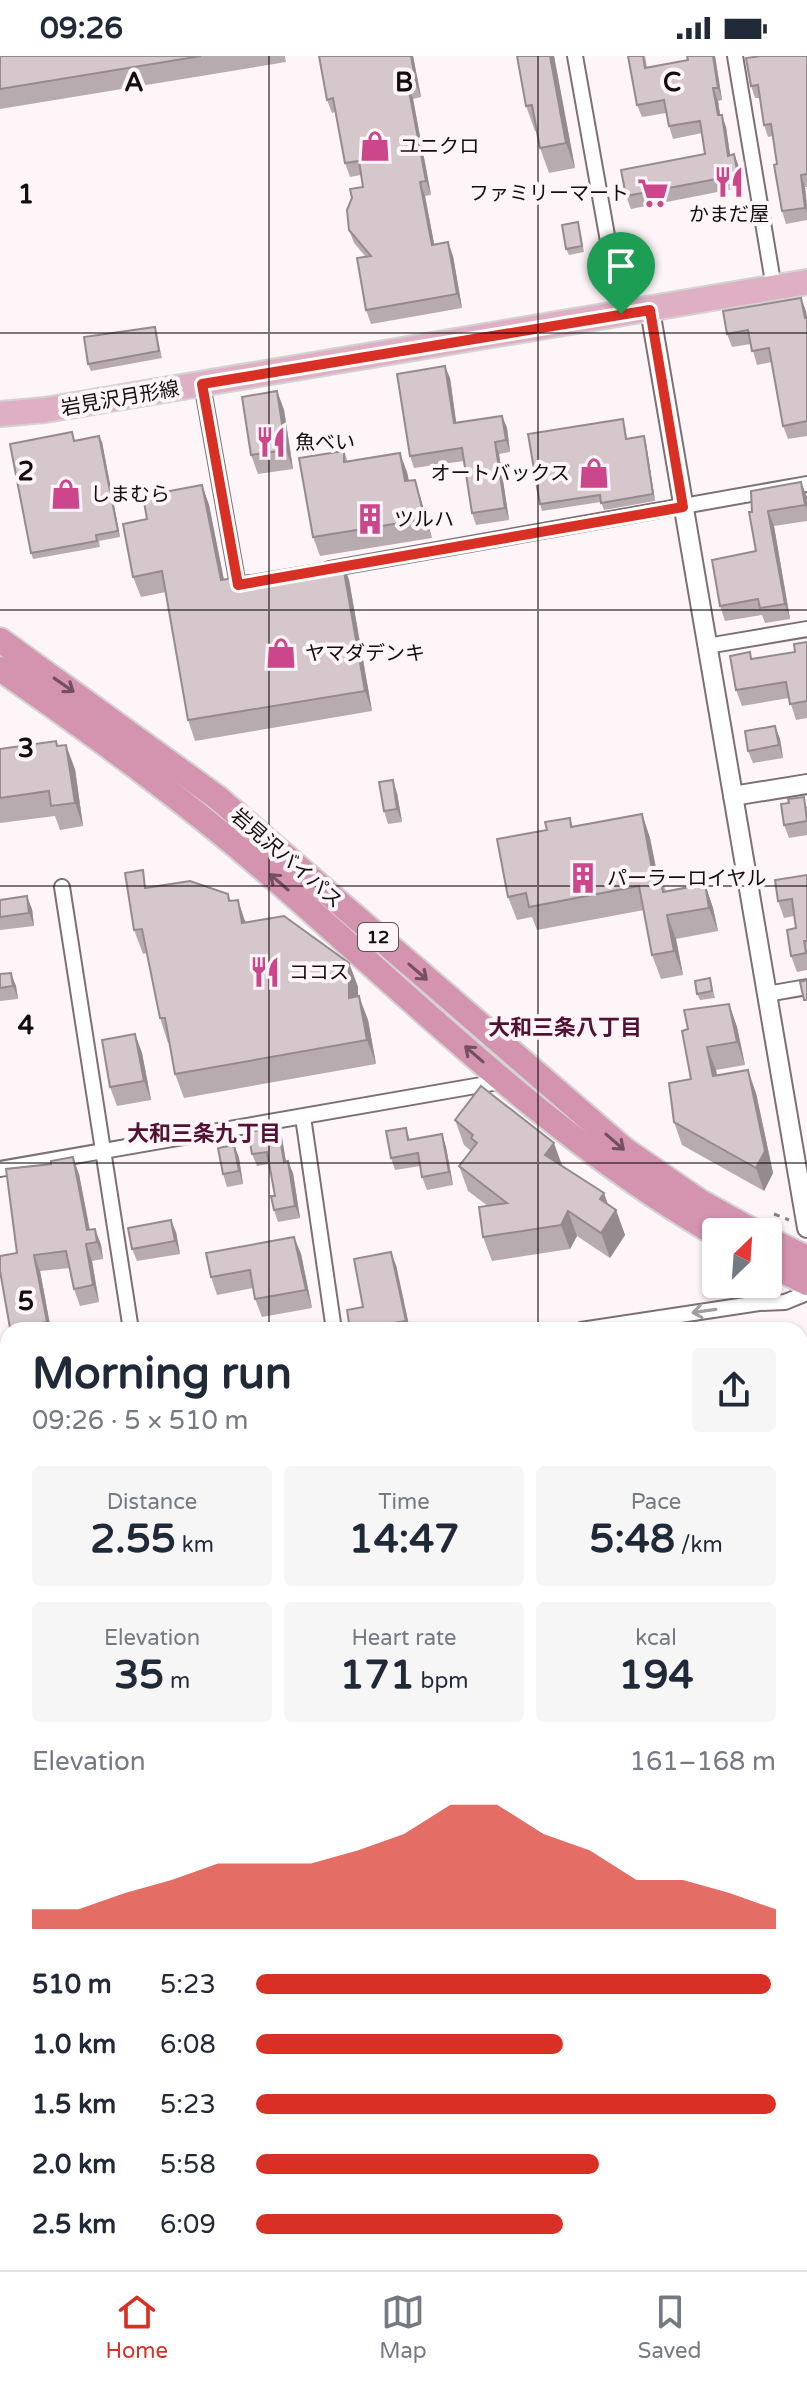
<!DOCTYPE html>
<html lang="en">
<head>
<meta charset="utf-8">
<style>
	:root { --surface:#fff; --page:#f6f6f7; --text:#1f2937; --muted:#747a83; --line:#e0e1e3; --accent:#d93025 }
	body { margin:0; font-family:"Varela Round","Noto Sans JP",sans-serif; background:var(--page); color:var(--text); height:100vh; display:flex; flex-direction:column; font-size:30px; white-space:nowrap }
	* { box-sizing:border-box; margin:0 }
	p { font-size:26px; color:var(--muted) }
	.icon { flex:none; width:44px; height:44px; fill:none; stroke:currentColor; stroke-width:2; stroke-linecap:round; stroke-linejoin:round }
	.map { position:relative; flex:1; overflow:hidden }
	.drawer { position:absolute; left:0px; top:1266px; width:808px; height:948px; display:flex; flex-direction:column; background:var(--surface); border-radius:24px 24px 0 0; box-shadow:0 2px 6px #0004 }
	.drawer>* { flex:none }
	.needle { width:52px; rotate:25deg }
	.controls { position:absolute; left:702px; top:1162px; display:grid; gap:16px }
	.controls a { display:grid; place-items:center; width:80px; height:80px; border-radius:8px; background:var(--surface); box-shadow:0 2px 6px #0004; font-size:40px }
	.pin { position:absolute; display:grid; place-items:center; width:68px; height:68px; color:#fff; margin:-82px -34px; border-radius:50% 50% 50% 0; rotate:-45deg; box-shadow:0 0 8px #0007 }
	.pin .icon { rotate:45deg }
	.round { display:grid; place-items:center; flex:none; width:84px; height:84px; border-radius:8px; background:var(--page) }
	.head { display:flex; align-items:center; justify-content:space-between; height:136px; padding:0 32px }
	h1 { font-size:44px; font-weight:800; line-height:60px }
	.metrics { display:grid; grid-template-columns:repeat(3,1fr); gap:12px; height:136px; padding:8px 32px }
	.metrics div { display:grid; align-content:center; border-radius:8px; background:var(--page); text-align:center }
	.metrics b { font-size:40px; font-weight:800 }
	.metrics small { font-size:22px; font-weight:400 }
	.metrics p { font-size:22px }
	.chart { height:224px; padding:16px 32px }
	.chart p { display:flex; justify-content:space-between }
	.chart svg { width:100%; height:144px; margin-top:8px; fill:var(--accent); opacity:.7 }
	ul { padding:0 32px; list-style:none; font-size:26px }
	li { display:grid; grid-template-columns:128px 96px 1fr; align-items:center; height:60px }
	li i { height:20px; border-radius:10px; background:var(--accent) }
	.status { display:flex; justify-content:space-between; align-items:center; height:56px; padding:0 40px; background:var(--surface); direction:ltr }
	.status svg { height:22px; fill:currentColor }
	.tabs { display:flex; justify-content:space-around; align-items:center; height:112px; border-top:2px solid var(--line); background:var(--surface); font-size:22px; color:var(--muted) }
	.tabs a { display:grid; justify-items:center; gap:4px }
	.tabs .selected { color:var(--accent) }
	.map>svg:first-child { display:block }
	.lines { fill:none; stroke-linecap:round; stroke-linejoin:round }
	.river { stroke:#caa7b5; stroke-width:30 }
	.service-casing { stroke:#7d7075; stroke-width:11 }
	.minor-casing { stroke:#7d7075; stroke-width:18 }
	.tertiary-casing { stroke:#7d7075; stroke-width:22 }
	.primary-casing { stroke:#d4d3d4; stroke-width:28 }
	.trunk-casing { stroke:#d4d3d4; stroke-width:28 }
	.path { stroke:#888184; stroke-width:3; stroke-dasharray:6 6; stroke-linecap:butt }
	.service { stroke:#fff; stroke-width:7 }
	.minor { stroke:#fff; stroke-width:14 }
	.tertiary { stroke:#fff; stroke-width:18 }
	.primary { stroke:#dfafc4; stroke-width:24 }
	.trunk { stroke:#d494b0; stroke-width:24 }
	.wall { fill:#b7abaf }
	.shaded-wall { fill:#958b8f }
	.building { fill:#d5c7cc; stroke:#958b8f; stroke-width:2 }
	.oneway { stroke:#735060 }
	.oneway2 { stroke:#a09e9f }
	.route-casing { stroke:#fff; stroke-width:16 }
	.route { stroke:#d93025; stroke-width:10 }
	.grid { fill:none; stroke:#120d0f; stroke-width:2; stroke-opacity:0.55 }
	.labels { text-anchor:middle; stroke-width:8; stroke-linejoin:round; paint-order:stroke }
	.shield { fill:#fef5f8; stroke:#595355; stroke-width:2 }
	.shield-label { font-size:18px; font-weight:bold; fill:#120d0f }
	.poi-label { font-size:20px; fill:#120d0f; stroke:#fef5f8; text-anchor:start }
	.street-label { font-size:20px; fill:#120d0f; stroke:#fef5f8 }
	.neighbourhood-label { font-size:22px; font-weight:bold; fill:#511234; stroke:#fef5f8 }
	.grid-label { font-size:26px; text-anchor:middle; font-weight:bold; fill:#120d0f; stroke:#fef5f8; stroke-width:8; stroke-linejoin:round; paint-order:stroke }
</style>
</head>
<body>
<div class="status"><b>09:26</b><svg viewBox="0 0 49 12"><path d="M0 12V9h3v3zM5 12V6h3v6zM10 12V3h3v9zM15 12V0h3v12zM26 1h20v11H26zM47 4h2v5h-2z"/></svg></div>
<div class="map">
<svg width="807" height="2214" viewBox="0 0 807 2214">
	<rect width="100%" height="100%" fill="#fef5f8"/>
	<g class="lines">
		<g class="river">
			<path d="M0 1583 8 1594"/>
			<path d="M596 2206 613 2214"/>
		</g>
		<defs>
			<path id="service" d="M800 2144 807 2145"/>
			<g id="minor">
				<path d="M575 0 621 258"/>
				<path d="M735 0 774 232"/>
				<path d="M202 328 238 529 249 527"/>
				<path d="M329 513 807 428"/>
				<path d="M707 590 807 573"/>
				<path d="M62 831 131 1274"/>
				<path d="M767 938 807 931"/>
				<path d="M303 1061 334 1274"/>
				<path d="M0 1113 504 1025"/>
				<path d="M581 1274 759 1247 785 1246 807 1237"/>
			</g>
			<g id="tertiary">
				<path d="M650 254 807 1172"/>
				<path d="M733 740 807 728"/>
			</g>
			<path id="primary" d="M0 358 45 354 807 226"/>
			<g id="trunk">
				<path d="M0 584 218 742 625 1094 699 1145 755 1176"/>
				<path d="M0 613C95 679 187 746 274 822 414 944 554 1085 716 1178"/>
				<path d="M768 1183 807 1202"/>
				<path d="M768 1207 807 1227"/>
			</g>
		</defs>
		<use href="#service" class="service-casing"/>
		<use href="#minor" class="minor-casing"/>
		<use href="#tertiary" class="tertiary-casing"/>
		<use href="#primary" class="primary-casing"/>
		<use href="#trunk" class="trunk-casing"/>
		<path class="path" d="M774 1158 789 1164"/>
		<use href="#service" class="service"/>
		<use href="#minor" class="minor"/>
		<use href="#tertiary" class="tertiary"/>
		<use href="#primary" class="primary"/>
		<use href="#trunk" class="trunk"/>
	</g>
	<g class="wall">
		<path d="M0 0H285L286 6 0 53Z"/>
		<path d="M319 0H413L421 41 413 43 431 139 425 140 434 188 453 200 462 252 371 268 366 254 365 200 354 187 349 174 363 131 361 119 350 121 345 107 335 56 332 57 327 44Z"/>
		<path d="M554 0 575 112 549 117 540 92 537 75H535L526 50Z"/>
		<path d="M628 0H645L647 11 688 4 687 0H715L722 44 718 45 720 59 726 71 730 99 734 98 739 111 743 131 631 153 626 140 705 98 702 77 673 83 669 70 666 57 642 61 637 49Z"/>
		<path d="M807 0V131H805L807 146V164L786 168 782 155 773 80 768 81 764 69 760 42H755L751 30Z"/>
		<path d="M580 173 584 196 569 199 566 193Z"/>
		<path d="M801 242 807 261V380L788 383 783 370 772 306 757 309 751 288 732 291 727 278Z"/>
		<path d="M155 271 162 302 91 315 88 308Z"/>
		<path d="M450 322 456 367 502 360 507 372 510 396 499 398 509 464 476 469 472 457 464 405 414 412 410 400Z"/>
		<path d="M277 335 284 354 293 413 258 418 251 399Z"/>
		<path d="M625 370 627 383 644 380 646 387 655 445 604 454 601 446 542 455 540 448Z"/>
		<path d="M75 384 102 386 120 481 99 485 100 491 33 503 31 497Z"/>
		<path d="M344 395 348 406 407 416 409 425 415 424 421 444 432 482 320 500 313 481Z"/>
		<path d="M202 429 209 449 224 524 342 504 349 524 372 655 195 685 188 664 166 536 141 541 133 521 147 463Z"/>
		<path d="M807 442V465L774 470 790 563 765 567 762 559 725 565 720 550 756 495 752 456Z"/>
		<path d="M807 586V662L796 664 789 642 742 650 736 634 750 596 752 603 795 596Z"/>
		<path d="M775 670 780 683 783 702 753 707 748 695Z"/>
		<path d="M58 690 75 713 83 770 60 774 55 760 0 767V693Z"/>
		<path d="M397 737 402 766 388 768 384 755Z"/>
		<path d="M807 750V779L789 782 784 769Z"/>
		<path d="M642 758 650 782 657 818 659 817 666 835 705 828 713 852 718 875 676 883 683 919 661 923 652 899 644 854 537 874 532 861 517 864 508 841 547 774 570 762 573 771Z"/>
		<path d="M807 819V914L797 916 791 900 796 872 794 860 784 862 778 845Z"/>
		<path d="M149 831 228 838 231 845 246 866 349 907 358 931V940L368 964 376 1008 184 1042 175 1018 170 986 168 987 160 962 147 897 143 898 134 874Z"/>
		<path d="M0 844 32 853 34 870 0 874Z"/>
		<path d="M0 918 16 930 18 943 0 945Z"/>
		<path d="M710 922 715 942 700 944 697 938Z"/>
		<path d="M729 948 737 971 745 1009 716 1014 717 1019 756 1037 773 1117 764 1135 682 1089 674 1066 691 1023 688 973Z"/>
		<path d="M135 978 142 997 151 1044 117 1050 110 1031Z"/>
		<path d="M455 1064 562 1110 604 1137 608 1149 616 1154 625 1179 610 1202 577 1180 570 1193 492 1205 483 1181 488 1150 468 1135 459 1110 471 1095 464 1089Z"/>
		<path d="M278 1071 282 1082 286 1106 293 1117 300 1162 278 1166 274 1154 275 1140 269 1108 257 1110 252 1098Z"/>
		<path d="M406 1072 410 1084 442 1078 446 1091 453 1129 427 1134 422 1121 420 1110 395 1114 391 1102Z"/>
		<path d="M234 1089 239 1102 243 1128 227 1131 223 1118Z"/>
		<path d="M79 1118 90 1174 95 1173 101 1189 103 1203 92 1205 99 1246 80 1250 74 1233 70 1212 40 1215 51 1274H11L0 1215 17 1197Z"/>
		<path d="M176 1176 180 1198 137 1205 132 1193Z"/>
		<path d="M294 1181 301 1198 312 1252 262 1261 255 1243 253 1232 217 1239 211 1221Z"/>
		<path d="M396 1209 410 1274H350L363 1251Z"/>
		<path d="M41 2206H231L208 2210V2214H42Z"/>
	</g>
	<g class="shaded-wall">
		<path d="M411 0H413L421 41 416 28Z"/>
		<path d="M550 0H554L575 112 566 87Z"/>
		<path d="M713 0H715L722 44 718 32Z"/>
		<path d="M408 29 413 43 431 139 426 125Z"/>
		<path d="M713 32 718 45 722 72 718 59Z"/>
		<path d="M722 59 726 71 732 112 728 100Z"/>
		<path d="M734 98 739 111 743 131 738 119Z"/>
		<path d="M801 119 805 131 807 157 805 152Z"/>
		<path d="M420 126 425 140 437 203 432 189Z"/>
		<path d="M448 186 453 200 462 252 457 238Z"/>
		<path d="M801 242 806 255 807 261 805 262Z"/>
		<path d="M445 310 450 322 458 379 454 367Z"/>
		<path d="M277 335 284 354 293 413 286 394Z"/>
		<path d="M502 360 507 372 510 396 506 384Z"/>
		<path d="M99 380 102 386 120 481 118 475Z"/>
		<path d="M644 380 646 387 655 445 653 438Z"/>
		<path d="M495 386 499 398 509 464 505 452Z"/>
		<path d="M400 397 407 416 412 444 405 425Z"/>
		<path d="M415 424 421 444 432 482 425 463Z"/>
		<path d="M801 426 807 441V454L805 449Z"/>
		<path d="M202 429 209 449 228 544 221 524Z"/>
		<path d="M768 455 774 470 790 563 785 548Z"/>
		<path d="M342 504 349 524 372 655 365 635Z"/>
		<path d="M775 670 780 683 783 702 779 689Z"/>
		<path d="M66 689 75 713 83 770 75 747Z"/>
		<path d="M393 724 397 737 402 766 397 753Z"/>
		<path d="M642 758 650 782 662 842 653 818Z"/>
		<path d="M705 828 713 852 718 875 709 852Z"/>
		<path d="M27 840 32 853 34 870 29 857Z"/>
		<path d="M238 844 246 868 242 867Z"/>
		<path d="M667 859 676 883 683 919 674 895Z"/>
		<path d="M349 907 358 931V966L349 942Z"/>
		<path d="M11 917 16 930 18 943 13 930Z"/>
		<path d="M359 940 368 964 376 1008 367 984Z"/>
		<path d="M729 948 737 971 745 1009 737 986Z"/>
		<path d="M135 978 142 997 151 1044 144 1025Z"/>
		<path d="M707 991 716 1014 721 1043 713 1020Z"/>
		<path d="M748 1014 756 1037 773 1117 764 1135 756 1112Z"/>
		<path d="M278 1071 282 1082 288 1118 284 1106Z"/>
		<path d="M442 1078 446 1091 453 1129 449 1116Z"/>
		<path d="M554 1087 563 1112 545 1099Z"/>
		<path d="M234 1089 239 1102 243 1128 239 1115Z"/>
		<path d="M73 1101 79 1118 92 1187 87 1174Z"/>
		<path d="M288 1105 293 1117 300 1162 295 1150Z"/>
		<path d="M604 1137 612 1160 616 1154 625 1179 610 1202 601 1177 600 1143Z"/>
		<path d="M568 1155 577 1180 570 1193 561 1169Z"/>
		<path d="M171 1164 176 1176 180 1198 175 1185Z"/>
		<path d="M95 1173 101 1189 103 1203 97 1186Z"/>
		<path d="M294 1181 301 1198 312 1252 306 1234Z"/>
		<path d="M86 1188 92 1205 99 1246 93 1229Z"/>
		<path d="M391 1196 396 1209 410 1274 406 1265Z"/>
		<path d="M34 1199 40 1215 51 1274H50L47 1266Z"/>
		<path d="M204 2206H206L208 2214H205Z"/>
	</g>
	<g class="building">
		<path d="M0 0H201L0 33Z"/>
		<path d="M319 0H411L416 28 408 29 426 125 420 126 432 189 448 186 457 238 366 254 357 202 371 200 349 174 347 154 352 142 350 133 363 131 359 105 345 107 333 42 327 44Z"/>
		<path d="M517 0H550L566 87 540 92 532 49 526 50Z"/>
		<path d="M628 0H643L645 12 688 4 687 0H713L718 32H713L718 59H722L728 100 734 98 738 119 626 140 621 114 705 98 700 65 669 70 664 44 637 49Z"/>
		<path d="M761 0H807V118L801 119 805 152 782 155 774 109 777 108 771 68 764 69 758 29 751 30 746 2Z"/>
		<path d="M578 166 582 190 566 193 562 169Z"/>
		<path d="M801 242 805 262H807V365L783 370 769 292 752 295 748 274 727 278 723 255Z"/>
		<path d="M155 271 159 295 88 308 84 281Z"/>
		<path d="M445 310 454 367 502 360 506 384 495 386 505 452 472 457 462 392 410 400 397 318Z"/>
		<path d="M277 335 286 394 251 399 242 341Z"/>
		<path d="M623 363 626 383 644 380 653 438 601 447 600 439 540 448 528 378Z"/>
		<path d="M72 376 74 385 99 380 118 475 96 479 97 485 31 497 10 388Z"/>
		<path d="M344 395V406L400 397 405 425 415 424 425 463 313 481 299 402Z"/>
		<path d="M801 426 805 449 768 455 785 548 760 552 758 543 720 550 712 504 756 495 749 456H752L751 435Z"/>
		<path d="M202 429 221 524 342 504 365 635 188 664 162 515 133 521 123 468 147 463 143 440Z"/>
		<path d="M807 586V645L790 648 786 626 736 634 730 600 750 596 751 603 795 596 794 588Z"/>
		<path d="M775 670 779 689 748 695 745 675Z"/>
		<path d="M56 685 57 690 66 689 75 747 51 750 49 735 0 742V693Z"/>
		<path d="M393 724 397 753 384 755 379 726Z"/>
		<path d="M804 741 807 765 784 769 781 748 789 747 788 743Z"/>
		<path d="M642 758 653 818 659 817 663 836 705 828 709 852 667 859 674 895 652 899 639 830 529 851 526 837 508 841 497 783 547 774 545 766 570 762 571 771Z"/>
		<path d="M143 814 145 832 190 825 228 838 229 845 238 844 242 867 284 860 349 907V942L359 940 367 984 175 1018 165 962H160L142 873 134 874 125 817Z"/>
		<path d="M807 819V885H804L806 897 791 900 787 874 796 872 792 843 778 845 775 824Z"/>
		<path d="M27 840 29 857 0 861V844Z"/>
		<path d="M11 917 13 930 0 932V918Z"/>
		<path d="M710 922 712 935 697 938 695 925Z"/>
		<path d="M807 924V944H804L800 926Z"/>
		<path d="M729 948 737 986 707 991 713 1020 748 1014 765 1095 756 1112 674 1066 669 1027 691 1023 682 975 688 973 684 954Z"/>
		<path d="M135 978 144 1025 110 1031 102 984Z"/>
		<path d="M481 1030 554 1087 545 1099 604 1137 600 1143 616 1154 601 1177 568 1155 561 1169 483 1181 479 1151 507 1147 459 1110 477 1087 471 1082 473 1079 455 1064Z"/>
		<path d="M278 1071 284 1106 288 1105 295 1150 274 1154 271 1140H275L267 1096 252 1098 248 1076Z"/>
		<path d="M406 1072 408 1084 442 1078 449 1116 422 1121 418 1097 391 1102 386 1075Z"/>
		<path d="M234 1089 239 1115 223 1118 218 1092Z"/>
		<path d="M73 1101 87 1174 95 1173 97 1186 86 1188 93 1229 74 1233 66 1195 34 1199 47 1266 10 1272 0 1215V1200L17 1197 6 1113 51 1108V1105Z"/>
		<path d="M171 1164 175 1185 132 1193 128 1172Z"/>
		<path d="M294 1181 306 1234 255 1243 250 1214 211 1221 206 1197Z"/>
		<path d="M391 1196 406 1265 350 1274 347 1254 363 1251 354 1203Z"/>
		<path d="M41 2206H204L205 2213 198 2214H42Z"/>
	</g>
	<defs><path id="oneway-shaft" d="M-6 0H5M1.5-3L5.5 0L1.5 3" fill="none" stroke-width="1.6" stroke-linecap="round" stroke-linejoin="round" transform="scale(2)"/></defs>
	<g class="oneway">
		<use href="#oneway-shaft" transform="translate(64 629) rotate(35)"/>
		<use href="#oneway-shaft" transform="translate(279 826) rotate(-139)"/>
		<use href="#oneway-shaft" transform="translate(418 916) rotate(41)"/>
		<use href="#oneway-shaft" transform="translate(474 998) rotate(-139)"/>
		<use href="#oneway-shaft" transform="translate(615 1086) rotate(41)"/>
	</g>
	<use class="oneway2" href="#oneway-shaft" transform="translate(704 1255) rotate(172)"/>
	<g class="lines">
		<defs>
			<path id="route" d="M650 254 683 451 238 529 202 328Z"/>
		</defs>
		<use href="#route" class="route-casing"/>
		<use href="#route" class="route"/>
	</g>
	<path class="grid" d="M269 0V1274M538 0V1274M0 277H807M0 554H807M0 830H807M0 1107H807M0 1384H8M800 1384H807M0 1660H8M800 1660H807M0 1937H8M800 1937H807M269 2206V2214M538 2206V2214"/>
	<defs>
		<symbol id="shop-bare" viewBox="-9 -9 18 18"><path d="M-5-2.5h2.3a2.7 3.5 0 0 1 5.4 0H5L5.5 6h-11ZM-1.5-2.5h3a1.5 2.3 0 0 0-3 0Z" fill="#cb468b" stroke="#fef5f8" stroke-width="2.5" paint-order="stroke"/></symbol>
		<symbol id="restaurant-bare" viewBox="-9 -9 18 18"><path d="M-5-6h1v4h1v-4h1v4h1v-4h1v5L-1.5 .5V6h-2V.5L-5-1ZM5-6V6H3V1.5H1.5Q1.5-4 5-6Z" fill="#cb468b" stroke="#fef5f8" stroke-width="2.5" paint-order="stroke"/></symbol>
		<symbol id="supermarket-bare" viewBox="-9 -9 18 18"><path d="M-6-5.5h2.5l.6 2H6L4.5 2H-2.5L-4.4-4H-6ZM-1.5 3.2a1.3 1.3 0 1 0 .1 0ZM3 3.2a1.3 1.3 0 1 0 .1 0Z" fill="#cb468b" stroke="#fef5f8" stroke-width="2.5" paint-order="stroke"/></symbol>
		<symbol id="building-bare" viewBox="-9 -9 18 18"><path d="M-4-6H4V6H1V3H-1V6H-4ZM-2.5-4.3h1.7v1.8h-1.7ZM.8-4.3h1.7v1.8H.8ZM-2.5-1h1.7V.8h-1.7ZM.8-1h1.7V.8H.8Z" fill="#cb468b" stroke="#fef5f8" stroke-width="2.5" paint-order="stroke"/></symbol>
	</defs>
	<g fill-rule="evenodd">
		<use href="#shop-bare" x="353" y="68" width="44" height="44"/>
		<use href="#restaurant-bare" x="707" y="104" width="44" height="44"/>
		<use href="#supermarket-bare" x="631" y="115" width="44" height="44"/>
		<use href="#restaurant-bare" x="249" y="364" width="44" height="44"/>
		<use href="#shop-bare" x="572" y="395" width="44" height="44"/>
		<use href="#shop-bare" x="44" y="416" width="44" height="44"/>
		<use href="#building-bare" x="348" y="441" width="44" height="44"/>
		<use href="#shop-bare" x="259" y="575" width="44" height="44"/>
		<use href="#building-bare" x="561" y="800" width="44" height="44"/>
		<use href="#restaurant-bare" x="243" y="894" width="44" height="44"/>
	</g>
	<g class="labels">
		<rect class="shield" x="358" y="867" width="40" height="28" rx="6"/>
		<g class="shield-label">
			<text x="378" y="887">12</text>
		</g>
		<g class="poi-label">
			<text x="399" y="97">ユニクロ</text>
			<text x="629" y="144" text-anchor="end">ファミリーマート</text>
			<text x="729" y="165" text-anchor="middle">かまだ屋</text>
			<text x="295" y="393">魚べい</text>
			<text x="570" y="424" text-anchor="end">オートバックス</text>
			<text x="90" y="445">しまむら</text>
			<text x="394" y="470">ツルハ</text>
			<text x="305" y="604">ヤマダデンキ</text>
			<text x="607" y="829">パーラーロイヤル</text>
			<text x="289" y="923">ココス</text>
		</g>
		<g class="street-label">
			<text transform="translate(120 342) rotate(-10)" y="7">岩見沢月形線</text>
			<text transform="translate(287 802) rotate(41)" y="7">岩見沢バイパス</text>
		</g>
		<g class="neighbourhood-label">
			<text x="565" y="979">大和三条八丁目</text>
			<text x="204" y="1085">大和三条九丁目</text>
		</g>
	</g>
	<g class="grid-label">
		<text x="134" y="35">A</text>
		<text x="404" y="35">B</text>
		<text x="672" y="35">C</text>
		<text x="26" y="147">1</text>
		<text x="26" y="424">2</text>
		<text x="26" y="701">3</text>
		<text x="26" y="978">4</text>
		<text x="26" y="1254">5</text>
	</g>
</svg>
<div class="controls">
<a><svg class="needle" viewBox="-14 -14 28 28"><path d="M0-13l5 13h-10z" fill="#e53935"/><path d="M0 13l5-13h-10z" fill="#747a83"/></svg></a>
</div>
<div class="pin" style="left:621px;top:258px;background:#1e9e55"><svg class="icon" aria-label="arrive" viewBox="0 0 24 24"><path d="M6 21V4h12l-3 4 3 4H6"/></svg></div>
<section class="drawer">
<div class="head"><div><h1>Morning run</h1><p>09:26 · 5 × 510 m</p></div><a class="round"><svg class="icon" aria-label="share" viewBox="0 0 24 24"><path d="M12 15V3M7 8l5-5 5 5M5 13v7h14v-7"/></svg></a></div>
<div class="metrics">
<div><p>Distance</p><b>2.55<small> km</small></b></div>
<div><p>Time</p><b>14:47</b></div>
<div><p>Pace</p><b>5:48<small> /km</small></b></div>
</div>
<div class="metrics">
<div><p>Elevation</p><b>35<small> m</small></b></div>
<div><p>Heart rate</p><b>171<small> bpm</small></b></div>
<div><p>kcal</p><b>194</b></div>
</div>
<div class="chart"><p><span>Elevation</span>161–168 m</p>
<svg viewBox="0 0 160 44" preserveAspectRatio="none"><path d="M0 44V38L10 38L20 33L30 29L40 24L50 24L60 24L70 20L80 15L90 6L100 6L110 15L120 20L130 29L140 29L150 33L160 38V44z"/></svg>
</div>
<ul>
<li><b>510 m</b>5:23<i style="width:99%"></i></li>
<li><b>1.0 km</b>6:08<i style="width:59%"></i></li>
<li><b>1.5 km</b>5:23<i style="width:100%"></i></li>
<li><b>2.0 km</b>5:58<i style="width:66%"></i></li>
<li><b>2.5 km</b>6:09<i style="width:59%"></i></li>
</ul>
</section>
</div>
<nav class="tabs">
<a class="selected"><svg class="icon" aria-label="home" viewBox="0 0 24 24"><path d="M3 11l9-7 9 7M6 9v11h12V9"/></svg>Home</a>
<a><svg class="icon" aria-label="map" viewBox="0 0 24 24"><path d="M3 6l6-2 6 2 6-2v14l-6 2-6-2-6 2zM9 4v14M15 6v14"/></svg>Map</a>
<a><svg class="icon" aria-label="saved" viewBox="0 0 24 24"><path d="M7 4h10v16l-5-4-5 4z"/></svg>Saved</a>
</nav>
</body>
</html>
